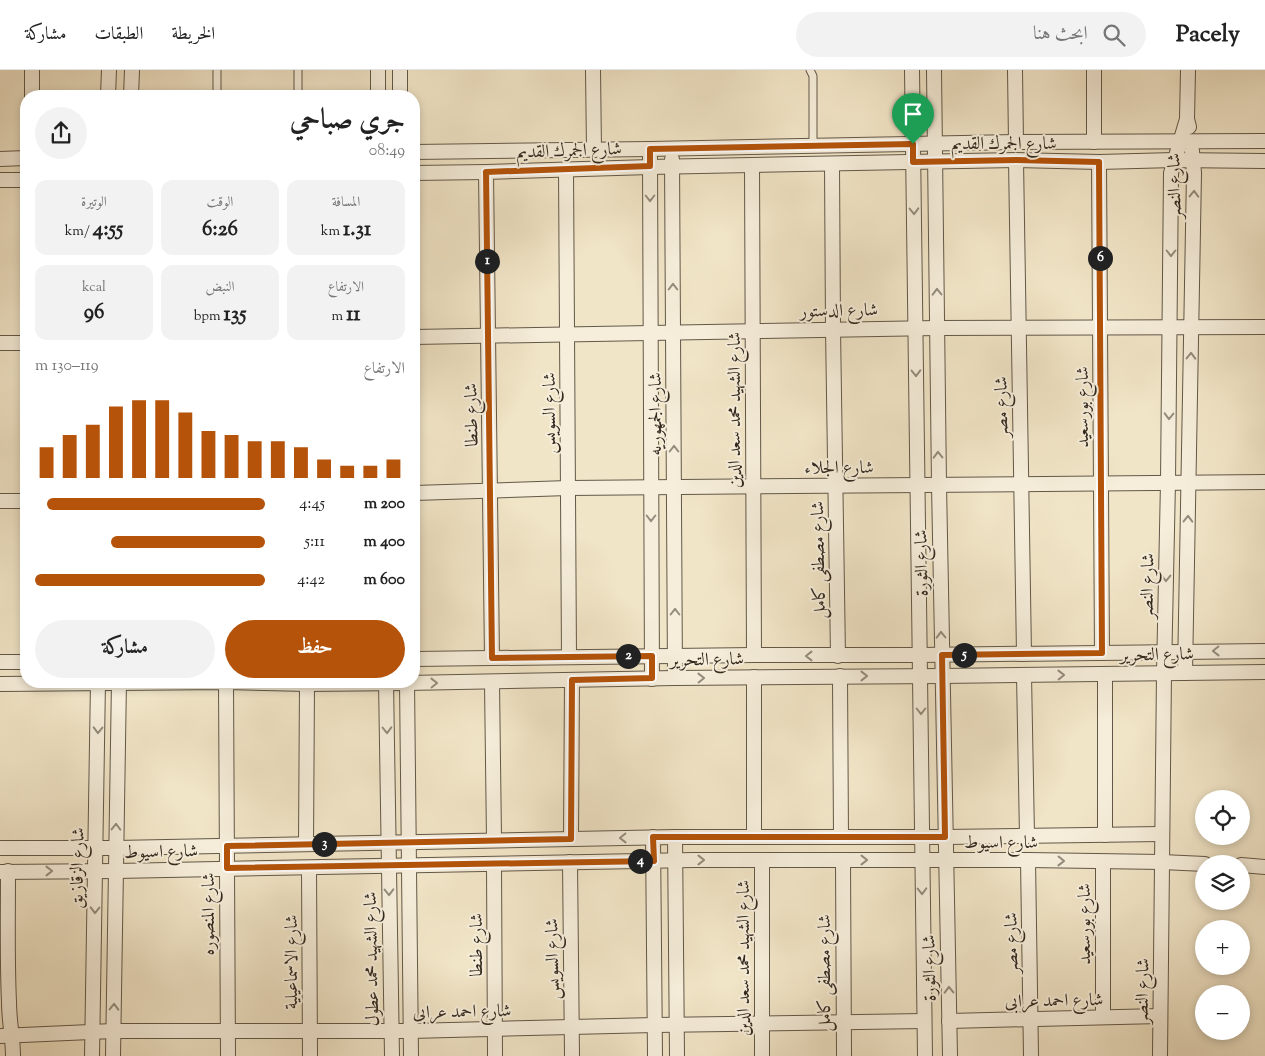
<!DOCTYPE html>
<html lang="ar">
<head>
<meta charset="utf-8">
<style>
	:root { --surface:#fff; --page:#f2f2f2; --text:#222; --muted:#767676; --line:#e0e0e0; --accent:#b45309 }
	body { margin:0; font-family:"Sorts Mill Goudy",Amiri,serif; background:var(--page); color:var(--text); direction:rtl; height:100vh; display:flex; flex-direction:column; font-size:19px; white-space:nowrap }
	* { box-sizing:border-box; margin:0 }
	p { font-size:16px; color:var(--muted) }
	.icon { flex:none; width:28px; height:28px; fill:none; stroke:currentColor; stroke-width:2; stroke-linecap:round; stroke-linejoin:round }
	.map { position:relative; flex:1; overflow:hidden; direction:ltr }
	.panel { position:absolute; left:20px; top:20px; width:400px; height:598px; display:flex; flex-direction:column; background:var(--surface); border-radius:20px; box-shadow:0 2px 8px #0003; direction:rtl }
	.panel>* { flex:none }
	.fabs { position:absolute; left:1195px; top:720px; display:grid; gap:10px }
	.fabs a { display:grid; place-items:center; width:55px; height:55px; border-radius:50%; background:var(--surface); box-shadow:0 2px 8px #0003; font-size:25px }
	.pin { position:absolute; display:grid; place-items:center; width:42px; height:42px; color:#fff; margin:-51px -21px; border-radius:50% 50% 50% 0; rotate:-45deg; box-shadow:0 0 5px #0007 }
	.pin .icon { rotate:45deg }
	.km { position:absolute; width:25px; height:25px; margin:-12px; border-radius:50%; background:#222; color:#fff; font-size:14px; line-height:25px; text-align:center }
	.round { display:grid; place-items:center; flex:none; width:52px; height:52px; border-radius:26px; background:var(--page) }
	.head { display:flex; align-items:center; justify-content:space-between; height:85px; padding:0 15px }
	h1 { font-size:28px; font-weight:700; line-height:38px }
	.figures { display:grid; grid-template-columns:repeat(3,1fr); gap:8px; height:85px; padding:5px 15px }
	.figures div { display:grid; align-content:center; border-radius:12px; background:var(--page); text-align:center }
	.figures b { font-size:21px; font-weight:700 }
	.figures small { font-size:14px; font-weight:400 }
	.figures p { font-size:14px }
	.chart { height:140px; padding:10px 15px }
	.chart p { display:flex; justify-content:space-between }
	.chart svg { width:100%; height:90px; margin-top:5px; stroke:var(--accent); stroke-width:6 }
	.button { display:flex; gap:10px; margin-top:auto; padding:10px 15px }
	.button a { flex:1; height:58px; border-radius:30px; background:var(--accent); color:#fff; font-size:20px; font-weight:700; line-height:58px; text-align:center }
	.button a+a { background:var(--page); color:var(--text) }
	ul { padding:0 15px; list-style:none; font-size:16px }
	li { display:grid; grid-template-columns:80px 60px 1fr; align-items:center; height:38px }
	li i { height:12px; border-radius:6px; background:var(--accent) }
	header { display:flex; align-items:center; gap:30px; box-sizing:border-box; height:70px; padding:0 25px; background:var(--surface); border-bottom:1px solid var(--line) }
	header strong { font-size:24px }
	nav { display:flex; gap:28px; margin-inline-start:auto; font-size:18px }
	.search { width:350px; height:45px; background:var(--page); display:flex; align-items:center; gap:12px; box-sizing:border-box; padding:0 18px; border-radius:28px; color:var(--muted); font-size:19px }
	.map>svg:first-child { display:block }
	.lines { fill:none; stroke-linecap:round; stroke-linejoin:round }
	.lane-casing { stroke:#625849; stroke-width:9 }
	.street-casing { stroke:#625849; stroke-width:16 }
	.lane { stroke:#f6eedb; stroke-width:7 }
	.street { stroke:#f6eedb; stroke-width:14 }
	.oneway { stroke:#948c7d }
	.route-casing { stroke:#fff; stroke-width:10 }
	.route { stroke:#b45309; stroke-width:6 }
	.labels { text-anchor:middle; stroke-width:4; stroke-linejoin:round; paint-order:stroke }
	.street-label { font-size:18px; fill:#33291f; stroke:#f6eedb }
</style>
</head>
<body>
<header>
<strong>Pacely</strong>
<div class="search"><svg class="icon" aria-label="search" viewBox="0 0 24 24"><circle cx="10" cy="10" r="6"/><path d="M15 15l6 6"/></svg>ابحث هنا</div>
<nav><a>الخريطة</a><a>الطبقات</a><a>مشاركة</a></nav>
</header>
<div class="map">
<svg width="1265" height="986" viewBox="0 0 1265 986">
	<rect width="100%" height="100%" fill="#f1e5c7"/>
	<filter id="stains"><feTurbulence type="fractalNoise" baseFrequency=".004" numOctaves="4"/><feColorMatrix values="0 0 0 0 .2 0 0 0 0 .09 0 0 0 0 .02 0 0 0 .5 -.17"/></filter>
	<radialGradient id="worn" r=".72"><stop offset=".6" stop-color="#630" stop-opacity="0"/><stop offset="1" stop-color="#630" stop-opacity=".3"/></radialGradient>
	<g class="lines">
		<defs>
			<g id="lane">
				<path d="M217 0V26"/>
				<path d="M810 0 813 6V76"/>
				<path d="M298 26V0"/>
			</g>
			<g id="street">
				<path d="M32 0V26"/>
				<path d="M378 0V26"/>
				<path d="M400 0V26"/>
				<path d="M593 0 594 80"/>
				<path d="M912 0 925 986"/>
				<path d="M934 0 939 415 950 986"/>
				<path d="M1015 0 1016 72"/>
				<path d="M1188 0 1187 49 1189 57"/>
				<path d="M108 26 109 0"/>
				<path d="M131 26 132 0"/>
				<path d="M1094 72V0"/>
				<path d="M414 82 650 79 1016 72 1265 71"/>
				<path d="M650 87 652 609"/>
				<path d="M0 89 26 88"/>
				<path d="M672 89 675 608"/>
				<path d="M1016 90 1024 584"/>
				<path d="M1099 92 1102 583"/>
				<path d="M832 94 833 259 838 586"/>
				<path d="M752 95 754 585"/>
				<path d="M566 99 569 587"/>
				<path d="M486 102 492 588"/>
				<path d="M414 103 486 102 650 97 1016 90 1099 92 1174 90 1265 91"/>
				<path d="M0 110H26"/>
				<path d="M414 267 937 258 1265 257"/>
				<path d="M0 273H26"/>
				<path d="M414 423 568 418 1265 412"/>
				<path d="M0 431H26"/>
				<path d="M414 589 754 585H920L1265 581"/>
				<path d="M0 592H26"/>
				<path d="M1185 603 1194 103 1192 81"/>
				<path d="M1105 604V765"/>
				<path d="M1024 605 1027 766"/>
				<path d="M840 606 841 767"/>
				<path d="M386 611 392 986"/>
				<path d="M407 611 411 986"/>
				<path d="M226 612 228 986"/>
				<path d="M492 612 494 770"/>
				<path d="M0 614 226 612 307 614 407 613 675 608 942 606 1265 602"/>
				<path d="M653 767 655 986"/>
				<path d="M675 767 677 986"/>
				<path d="M754 767V607"/>
				<path d="M571 769 572 610"/>
				<path d="M306 774 307 614"/>
				<path d="M0 778H116L675 767H945L1162 764"/>
				<path d="M762 790V986"/>
				<path d="M1028 790 1031 986"/>
				<path d="M843 791 844 986"/>
				<path d="M570 792 572 986"/>
				<path d="M1103 792V947"/>
				<path d="M494 794 495 986"/>
				<path d="M1241 795 1265 797"/>
				<path d="M309 798 310 986"/>
				<path d="M8 801C8 845 7 889 9 932 9 951 13 968 13 986"/>
				<path d="M0 802 116 801 693 790H1028L1162 792 1205 794"/>
				<path d="M949 951 1160 946"/>
				<path d="M0 966 113 961H410L655 955 924 951"/>
				<path d="M92 986 98 611"/>
				<path d="M113 986 119 611"/>
				<path d="M1160 986 1164 603 1168 412 1171 103 1187 49"/>
			</g>
		</defs>
		<use href="#lane" class="lane-casing"/>
		<use href="#street" class="street-casing"/>
		<use href="#lane" class="lane"/>
		<use href="#street" class="street"/>
	</g>
	<defs><path id="oneway-chevron" d="M-2-3.5L2.5 0L-2 3.5" fill="none" stroke-width="1.6" stroke-linecap="round" stroke-linejoin="round" transform="scale(1.25)"/></defs>
	<g class="oneway">
		<use href="#oneway-chevron" transform="translate(1194 124) rotate(-89)"/>
		<use href="#oneway-chevron" transform="translate(650 128) rotate(90)"/>
		<use href="#oneway-chevron" transform="translate(914 141) rotate(89)"/>
		<use href="#oneway-chevron" transform="translate(1171 183) rotate(90)"/>
		<use href="#oneway-chevron" transform="translate(673 217) rotate(-90)"/>
		<use href="#oneway-chevron" transform="translate(937 222) rotate(-91)"/>
		<use href="#oneway-chevron" transform="translate(1191 286) rotate(-89)"/>
		<use href="#oneway-chevron" transform="translate(916 303) rotate(89)"/>
		<use href="#oneway-chevron" transform="translate(1169 346) rotate(91)"/>
		<use href="#oneway-chevron" transform="translate(674 379) rotate(-90)"/>
		<use href="#oneway-chevron" transform="translate(938 385) rotate(-91)"/>
		<use href="#oneway-chevron" transform="translate(651 448) rotate(90)"/>
		<use href="#oneway-chevron" transform="translate(1188 449) rotate(-89)"/>
		<use href="#oneway-chevron" transform="translate(1166 508) rotate(91)"/>
		<use href="#oneway-chevron" transform="translate(675 542) rotate(-90)"/>
		<use href="#oneway-chevron" transform="translate(941 565) rotate(-91)"/>
		<use href="#oneway-chevron" transform="translate(1216 581) rotate(179)"/>
		<use href="#oneway-chevron" transform="translate(809 586) rotate(-180)"/>
		<use href="#oneway-chevron" transform="translate(1061 605) rotate(-1)"/>
		<use href="#oneway-chevron" transform="translate(864 606)"/>
		<use href="#oneway-chevron" transform="translate(701 608) rotate(-1)"/>
		<use href="#oneway-chevron" transform="translate(434 613) rotate(-1)"/>
		<use href="#oneway-chevron" transform="translate(921 641) rotate(90)"/>
		<use href="#oneway-chevron" transform="translate(98 660) rotate(91)"/>
		<use href="#oneway-chevron" transform="translate(387 660) rotate(89)"/>
		<use href="#oneway-chevron" transform="translate(116 757) rotate(-89)"/>
		<use href="#oneway-chevron" transform="translate(623 768) rotate(179)"/>
		<use href="#oneway-chevron" transform="translate(701 790)"/>
		<use href="#oneway-chevron" transform="translate(864 790)"/>
		<use href="#oneway-chevron" transform="translate(1061 791) rotate(1)"/>
		<use href="#oneway-chevron" transform="translate(49 801)"/>
		<use href="#oneway-chevron" transform="translate(922 821) rotate(89)"/>
		<use href="#oneway-chevron" transform="translate(389 822) rotate(89)"/>
		<use href="#oneway-chevron" transform="translate(95 840) rotate(91)"/>
		<use href="#oneway-chevron" transform="translate(949 920) rotate(-91)"/>
		<use href="#oneway-chevron" transform="translate(114 937) rotate(-89)"/>
	</g>
	<g class="lines">
		<defs>
			<path id="route" d="M913 74V92L1016 90 1099 92 1102 583 942 585 945 767H653L654 791 227 798V776L571 769 572 610 652 608V586L492 588 486 102 650 96V79Z"/>
		</defs>
		<use href="#route" class="route-casing"/>
		<use href="#route" class="route"/>
	</g>
	<g class="labels">
		<g class="street-label">
			<text x="1004" y="79">شارع الجمرك القديم</text>
			<text transform="translate(569 80) rotate(-2)" y="6">شارع الجمرك القديم</text>
			<text transform="translate(1174 116) rotate(-91)" y="6">شارع النصر</text>
			<text transform="translate(839 240) rotate(-1)" y="6">شارع الدستور</text>
			<text transform="translate(1001 337) rotate(-91)" y="6">شارع مصر</text>
			<text transform="translate(1082 337) rotate(-90)" y="6">شارع بورسعيد</text>
			<text transform="translate(734 340) rotate(-90)" y="6">شارع الشهيد محمد سعد الدين</text>
			<text transform="translate(549 343) rotate(-90)" y="6">شارع السويس</text>
			<text transform="translate(655 344) rotate(-90)" y="6">شارع الجمهوريه</text>
			<text transform="translate(471 345) rotate(-91)" y="6">شارع طنطا</text>
			<text x="839" y="403">شارع الجلاء</text>
			<text transform="translate(818 490) rotate(-91)" y="6">شارع مصطفى كامل</text>
			<text transform="translate(921 493) rotate(-91)" y="6">شارع الثورة</text>
			<text transform="translate(1147 516) rotate(-89)" y="6">شارع النصر</text>
			<text transform="translate(1157 584) rotate(-1)" y="6">شارع التحرير</text>
			<text transform="translate(707 589) rotate(-1)" y="6">شارع التحرير</text>
			<text x="1001" y="778">شارع اسيوط</text>
			<text transform="translate(161 781) rotate(-1)" y="6">شارع اسيوط</text>
			<text transform="translate(77 798) rotate(-89)" y="6">شارع الزقازيق</text>
			<text transform="translate(208 844) rotate(-90)" y="6">شارع المنصوره</text>
			<text transform="translate(1084 854) rotate(-90)" y="6">شارع بورسعيد</text>
			<text transform="translate(1011 873) rotate(-91)" y="6">شارع مصر</text>
			<text transform="translate(476 875) rotate(-90)" y="6">شارع طنطا</text>
			<text transform="translate(743 888) rotate(-90)" y="6">شارع الشهيد محمد سعد الدين</text>
			<text transform="translate(371 889) rotate(-91)" y="6">شارع الشهيد محمد عطول</text>
			<text transform="translate(552 889) rotate(-91)" y="6">شارع السويس</text>
			<text transform="translate(291 892) rotate(-90)" y="6">شارع الاسماعيلية</text>
			<text transform="translate(929 898) rotate(-91)" y="6">شارع الثورة</text>
			<text transform="translate(824 903) rotate(-90)" y="6">شارع مصطفى كامل</text>
			<text transform="translate(1142 921) rotate(-89)" y="6">شارع النصر</text>
			<text transform="translate(1054 930) rotate(-1)" y="6">شارع احمد عرابى</text>
			<text transform="translate(462 941) rotate(-1)" y="6">شارع احمد عرابى</text>
		</g>
	</g>
	<rect width="100%" height="100%" filter="url(#stains)"/>
	<rect width="100%" height="100%" fill="url(#worn)"/>
</svg>
<div class="fabs">
<a><svg class="icon" aria-label="locate" viewBox="0 0 24 24"><circle cx="12" cy="12" r="6"/><path d="M12 2v4M12 18v4M2 12h4M18 12h4"/></svg></a>
<a><svg class="icon" aria-label="layers" viewBox="0 0 24 24"><path d="M12 4l9 5-9 5-9-5zM3 14l9 5 9-5"/></svg></a>
<a>+</a>
<a>−</a>
</div>
<div class="pin" style="left:913px;top:74px;background:#1e9e55"><svg class="icon" aria-label="arrive" viewBox="0 0 24 24"><path d="M6 21V4h12l-3 4 3 4H6"/></svg></div>
<b class="km" style="left:487px;top:191px">1</b>
<b class="km" style="left:628px;top:586px">2</b>
<b class="km" style="left:324px;top:774px">3</b>
<b class="km" style="left:640px;top:791px">4</b>
<b class="km" style="left:964px;top:585px">5</b>
<b class="km" style="left:1100px;top:188px">6</b>
<section class="panel">
<div class="head"><div><h1>جري صباحي</h1><p>08:49</p></div><a class="round"><svg class="icon" aria-label="share" viewBox="0 0 24 24"><path d="M12 15V3M7 8l5-5 5 5M5 13v7h14v-7"/></svg></a></div>
<div class="figures">
<div><p>المسافة</p><b>1.31<small> km</small></b></div>
<div><p>الوقت</p><b>6:26</b></div>
<div><p>الوتيرة</p><b>4:55<small> /km</small></b></div>
</div>
<div class="figures">
<div><p>الارتفاع</p><b>11<small> m</small></b></div>
<div><p>النبض</p><b>135<small> bpm</small></b></div>
<div><p>kcal</p><b>96</b></div>
</div>
<div class="chart"><p><span>الارتفاع</span>119–130 m</p>
<svg viewBox="0 0 160 44" preserveAspectRatio="none"><path d="M5 44V29M15 44V23M25 44V18M35 44V9M45 44V6M55 44V6M65 44V12M75 44V21M85 44V23M95 44V26M105 44V26M115 44V29M125 44V35M135 44V38M145 44V38M155 44V35"/></svg>
</div>
<ul>
<li><b>200 m</b>4:45<i style="width:95%"></i></li>
<li><b>400 m</b>5:11<i style="width:67%"></i></li>
<li><b>600 m</b>4:42<i style="width:100%"></i></li>
</ul>
<div class="button"><a>حفظ</a><a>مشاركة</a></div>
</section>
</div>
</body>
</html>
